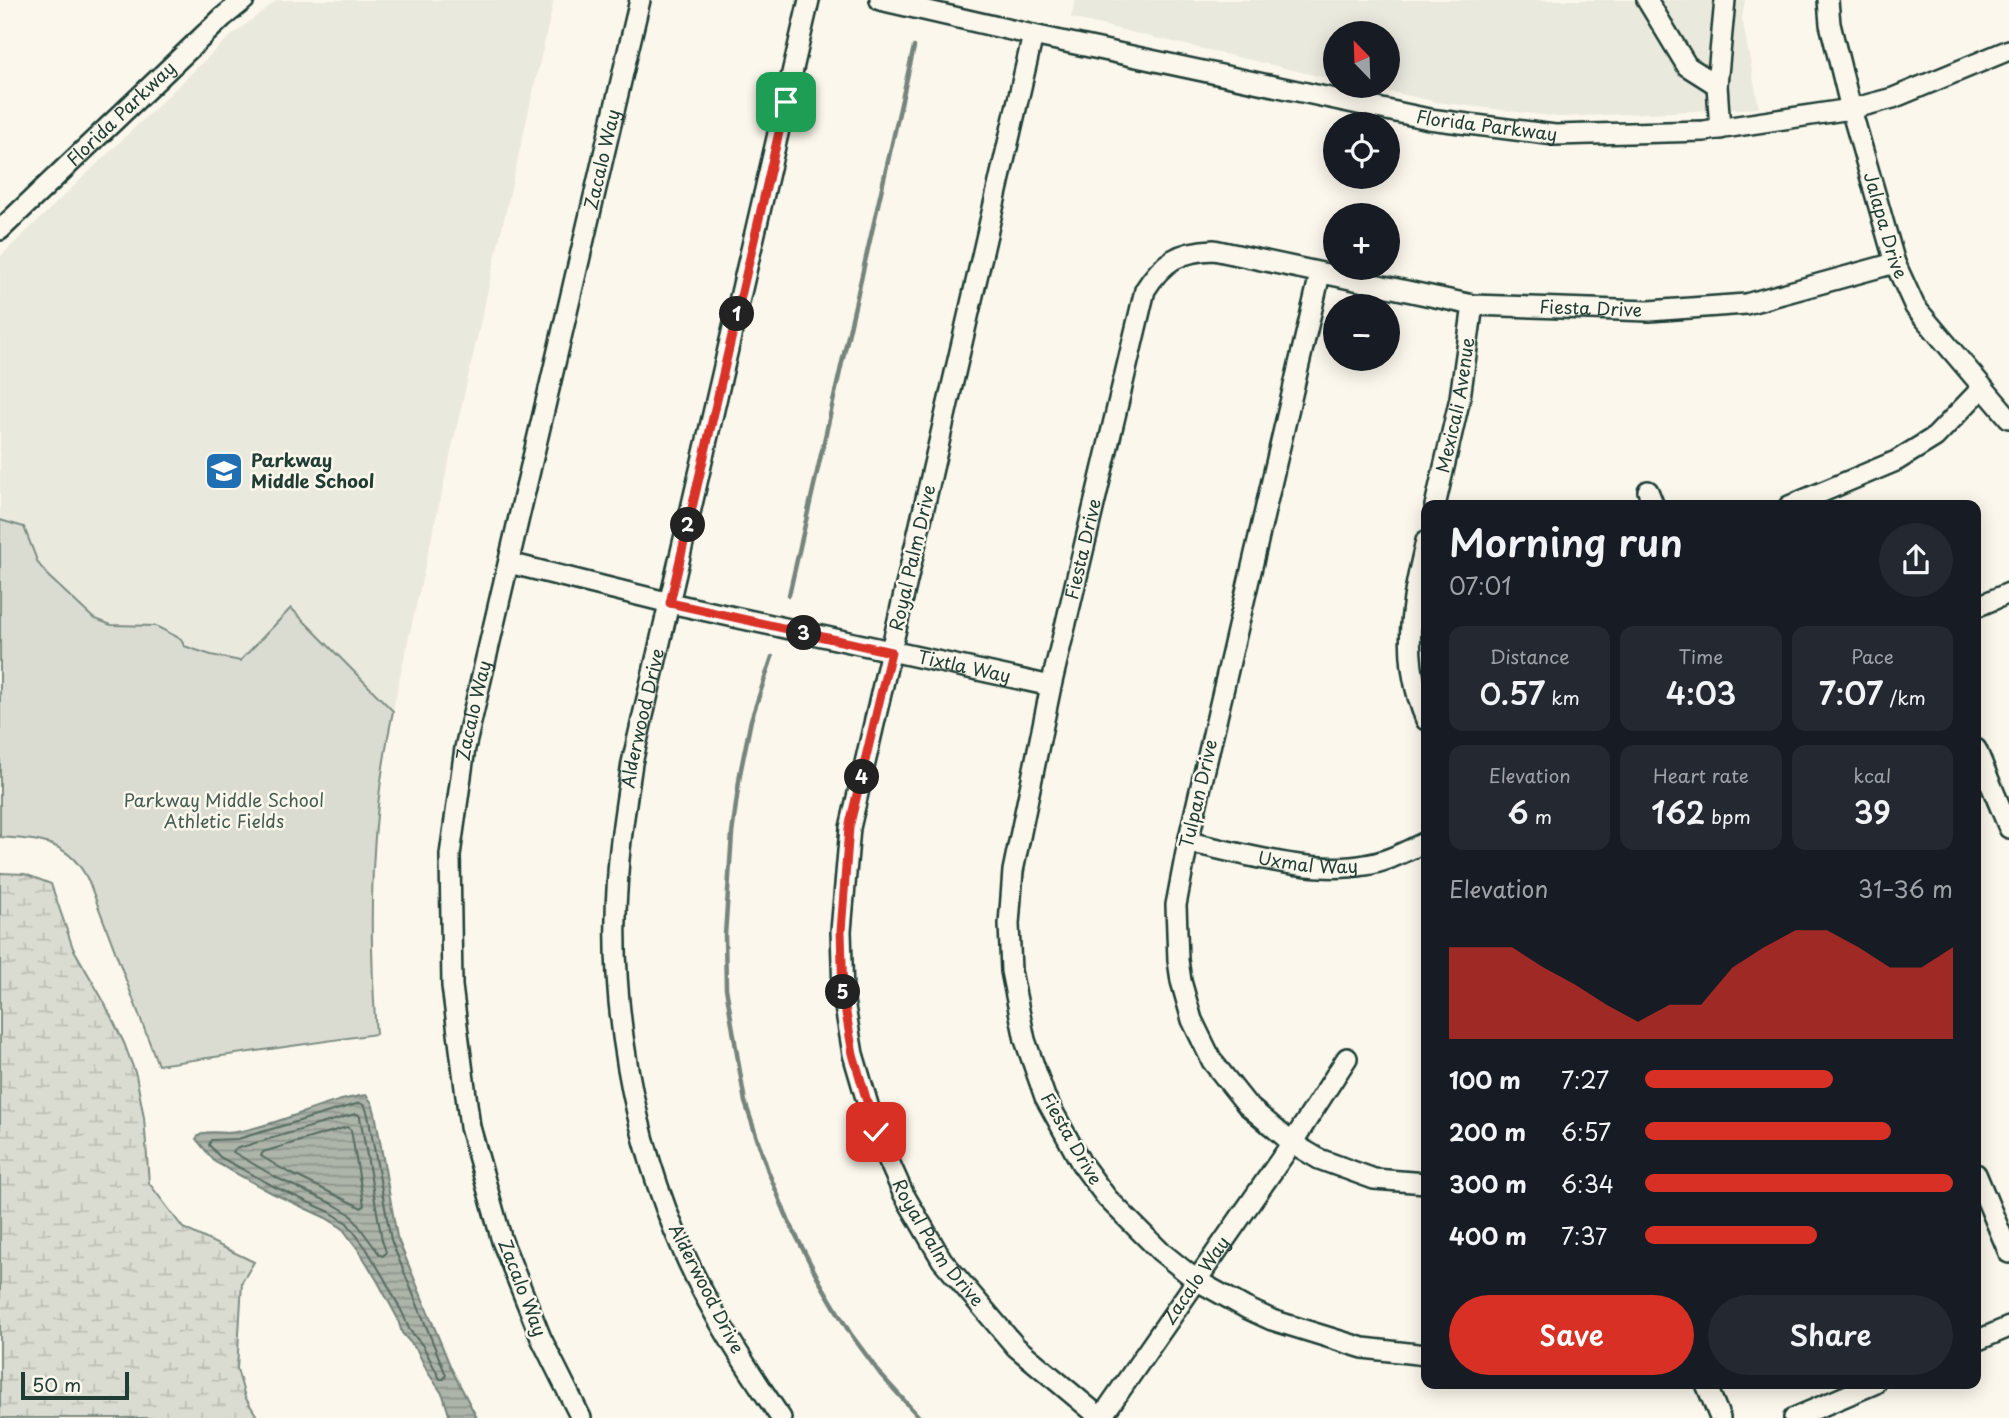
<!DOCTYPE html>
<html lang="en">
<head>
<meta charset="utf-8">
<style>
	:root { --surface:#171b24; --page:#242831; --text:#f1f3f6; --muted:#9ea1a6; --accent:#d93025 }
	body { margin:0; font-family:"Playpen Sans",sans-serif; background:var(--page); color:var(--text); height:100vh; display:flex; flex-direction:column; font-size:26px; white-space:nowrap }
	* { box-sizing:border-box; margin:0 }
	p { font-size:23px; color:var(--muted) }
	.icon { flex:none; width:38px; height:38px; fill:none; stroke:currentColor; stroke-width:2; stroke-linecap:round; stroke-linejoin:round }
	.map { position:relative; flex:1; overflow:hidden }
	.details { position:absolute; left:1421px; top:500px; width:560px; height:889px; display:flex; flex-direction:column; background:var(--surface); border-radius:14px; box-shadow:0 4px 18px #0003 }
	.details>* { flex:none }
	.needle { width:46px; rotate:337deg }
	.controls { position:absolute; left:1323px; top:21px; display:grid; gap:14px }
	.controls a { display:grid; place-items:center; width:77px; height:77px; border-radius:50%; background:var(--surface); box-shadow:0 4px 18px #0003; font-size:35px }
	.scale { position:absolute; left:21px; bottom:18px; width:108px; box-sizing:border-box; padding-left:7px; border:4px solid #1f3d34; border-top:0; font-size:19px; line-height:24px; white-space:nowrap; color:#1f3d34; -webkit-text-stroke:5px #fbf7ec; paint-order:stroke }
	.pin { position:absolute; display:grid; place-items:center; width:60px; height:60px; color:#fff; margin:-30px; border-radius:14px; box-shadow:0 4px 10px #0006 }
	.km { position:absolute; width:35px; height:35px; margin:-18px; border-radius:50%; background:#222; color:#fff; font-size:19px; line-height:35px; text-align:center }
	.round { display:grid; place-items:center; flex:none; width:74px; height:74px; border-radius:37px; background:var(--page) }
	.summary { display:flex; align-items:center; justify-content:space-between; height:119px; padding:0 28px }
	h1 { font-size:38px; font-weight:600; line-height:52px }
	.figures { display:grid; grid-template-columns:repeat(3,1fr); gap:10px; height:119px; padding:7px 28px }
	.figures div { display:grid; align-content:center; border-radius:14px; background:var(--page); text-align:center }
	.figures b { font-size:30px; font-weight:600 }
	.figures small { font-size:19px; font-weight:400 }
	.figures p { font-size:19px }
	.chart { height:196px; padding:14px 28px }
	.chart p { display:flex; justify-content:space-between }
	.chart svg { width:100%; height:126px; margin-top:7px; fill:var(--accent); opacity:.7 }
	.primary-button { display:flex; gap:14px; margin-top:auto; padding:14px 28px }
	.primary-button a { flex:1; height:80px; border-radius:42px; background:var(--accent); color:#fff; font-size:28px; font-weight:600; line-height:80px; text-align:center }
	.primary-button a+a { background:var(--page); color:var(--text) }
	ul { padding:0 28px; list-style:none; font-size:23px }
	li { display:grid; grid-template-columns:112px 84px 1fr; align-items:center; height:52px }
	li i { height:18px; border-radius:9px; background:var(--accent) }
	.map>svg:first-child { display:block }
	.built { fill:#eae9de }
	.wetland { fill:url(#wetland-marsh); stroke:#7d8c82; stroke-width:2 }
	.green { fill:#dbdcd1; stroke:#7d8c82; stroke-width:2 }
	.water { fill:url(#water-rules); stroke:#74847b; stroke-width:2 }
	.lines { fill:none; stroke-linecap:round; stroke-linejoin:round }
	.shore { stroke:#586d63; stroke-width:2 }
	.stream { stroke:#74847b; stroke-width:4.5 }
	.minor-casing { stroke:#1f3d34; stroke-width:24 }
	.minor { stroke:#fbf7ec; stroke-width:19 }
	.route-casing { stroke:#fff; stroke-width:14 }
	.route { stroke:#d93025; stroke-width:9 }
	.labels { text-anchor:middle; stroke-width:5; stroke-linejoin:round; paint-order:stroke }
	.street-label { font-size:18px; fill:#1f3d34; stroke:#fbf7ec }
	.poi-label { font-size:18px; font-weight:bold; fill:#1f3d34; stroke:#fbf7ec; text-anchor:start }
	.park-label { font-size:18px; fill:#455d53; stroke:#fbf7ec }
</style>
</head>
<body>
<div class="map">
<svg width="2009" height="1418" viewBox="0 0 2009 1418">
	<defs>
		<pattern id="wetland-marsh" width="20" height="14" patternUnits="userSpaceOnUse" patternTransform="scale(1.75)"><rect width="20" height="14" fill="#dbdcd1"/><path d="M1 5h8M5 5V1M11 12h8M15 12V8" fill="none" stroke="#bcbeb4"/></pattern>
		<pattern id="water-rules" width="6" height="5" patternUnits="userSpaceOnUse" patternTransform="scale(1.75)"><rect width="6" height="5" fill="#adb4aa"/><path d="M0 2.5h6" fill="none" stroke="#8c948b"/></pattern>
	</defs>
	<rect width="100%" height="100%" fill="#fbf7ec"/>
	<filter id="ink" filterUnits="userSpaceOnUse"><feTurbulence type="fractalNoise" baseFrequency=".0143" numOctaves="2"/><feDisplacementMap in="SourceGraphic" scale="14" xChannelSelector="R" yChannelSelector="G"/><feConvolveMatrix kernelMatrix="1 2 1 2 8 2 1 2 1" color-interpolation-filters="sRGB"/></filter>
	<g filter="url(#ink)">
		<g class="built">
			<path d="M277 0H554L398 685 384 759 377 811 371 888V966L376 1034 158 1065 89 882 79 864 64 850 45 842 0 837V257L227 39Z"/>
			<path d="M1075 0H1745L1742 18 1759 108 1559 117 1437 102 1363 86H1388V33H1335V80L1071 18Z"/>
		</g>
		<path class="wetland" d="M0 873 25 874 51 884 73 948 103 1000 124 1043 136 1075 144 1118 149 1183 183 1228 254 1262 242 1282 237 1369 245 1397 258 1418H0Z"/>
		<path class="green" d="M0 520 24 527 38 563 49 577 93 618 111 625 156 626 181 639 184 646 211 655 240 661 291 608 393 711C370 820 368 922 376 1034L158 1065 89 882C70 841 41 840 0 837Z"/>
		<path class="water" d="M366 1095 372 1103 375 1113 397 1237 451 1368 477 1418H450L443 1395 427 1371 417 1350 402 1333 397 1317 378 1282 360 1252 342 1228 326 1218 272 1193 215 1162 196 1139C203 1127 224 1135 236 1132 280 1125 322 1101 366 1095Z"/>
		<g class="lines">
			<g class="shore">
				<path d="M360 1103 365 1106 368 1115 391 1240 446 1375 444 1379H440L423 1346 409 1329 403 1314 384 1278 366 1248 347 1223 330 1212 275 1187 220 1157 209 1145 211 1140 238 1139Z"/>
				<path d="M355 1114H358L360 1117 382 1240 386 1252 383 1256 380 1255 350 1214 333 1204 279 1179 233 1152 235 1149Z"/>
				<path d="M347 1127 351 1130 364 1205 362 1208 284 1170 261 1156 263 1152Z"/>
			</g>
			<g class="stream">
				<path d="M789 595 914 47"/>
				<path d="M772 657 751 720 740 774 732 834 725 935 726 988 745 1102 768 1171 789 1222 821 1284 850 1333 881 1375 920 1418"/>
			</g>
			<defs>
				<g id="minor">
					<path id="s1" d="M880 0 1033 35 1429 119 1555 135 1704 131 1851 109 1893 98 2009 50"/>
					<path d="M1647 0 1687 66 1717 85"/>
					<path id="s2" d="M1828 0 1830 24 1851 109 1895 263 1915 307 2009 418"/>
					<path id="s3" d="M1033 35 850 828 841 931 843 995 853 1054 876 1132 903 1193 942 1260 1016 1347 1101 1418 1292 1143 1347 1058"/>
					<path d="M1720 129 1717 85 1725 0"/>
					<path id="s4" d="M0 230 223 17 244 0"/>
					<path d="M1320 274 1188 842 1176 905 1178 960 1181 981 1192 1020 1212 1061 1247 1105 1292 1143 1319 1159 1374 1179 1426 1183"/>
					<path d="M1648 491 1654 506"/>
					<path id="s5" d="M1435 506 1460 398 1473 305"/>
					<path d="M1789 506 1896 461 1935 437 1982 388"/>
					<path d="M1426 541C1411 604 1400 657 1426 720"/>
					<path id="s6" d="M509 563 670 603 1051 686"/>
					<path d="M1976 607 2009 593"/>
					<path d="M1976 749 2009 828"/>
					<path id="s7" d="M1188 842C1241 853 1312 875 1365 865 1387 862 1406 851 1426 842"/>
					<path d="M1976 1174 2009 1253"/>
					<path d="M1976 1341 2009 1327"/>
					<path id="s8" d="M1426 1355 1363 1348 1272 1320 1246 1308 1196 1280 1160 1251 1107 1198 1081 1163 1045 1097 1025 1040 1011 971 1009 924 1013 871 1051 686 1145 290C1163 261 1180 251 1214 250L1473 305 1649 311 1746 304 1895 263"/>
					<path d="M1706 1384 1720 1418"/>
					<path id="s9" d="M581 1418 541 1338 502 1241 470 1127 452 986 450 855 465 748 640 0"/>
					<path id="s10" d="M781 1418C745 1365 710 1312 684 1253 632 1136 608 1001 618 873 620 836 627 799 632 763L809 0"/>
					<path d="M1794 1418 1874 1384"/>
				</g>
			</defs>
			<use href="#minor" class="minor-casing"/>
			<use href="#minor" class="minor"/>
		</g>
	</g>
	<g class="lines" filter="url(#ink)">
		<defs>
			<path id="route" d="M786 102 670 603 891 652 849 828 841 931 843 995 853 1054 876 1132"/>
		</defs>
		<use href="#route" class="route-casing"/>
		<use href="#route" class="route"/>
	</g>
	<defs>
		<symbol id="school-square" viewBox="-11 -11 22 22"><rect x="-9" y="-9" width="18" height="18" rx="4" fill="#1f6fb2" stroke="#fbf7ec"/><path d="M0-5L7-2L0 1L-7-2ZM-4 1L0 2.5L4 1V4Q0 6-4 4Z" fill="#fff"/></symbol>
	</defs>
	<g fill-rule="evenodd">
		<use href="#school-square" x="202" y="449" width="44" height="44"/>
	</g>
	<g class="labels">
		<g class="street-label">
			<text dy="6" stroke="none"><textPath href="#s4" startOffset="168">Florida Parkway</textPath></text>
			<text dy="6" stroke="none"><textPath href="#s1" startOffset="620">Florida Parkway</textPath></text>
			<text dy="6" stroke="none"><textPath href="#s9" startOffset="1298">Zacalo Way</textPath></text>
			<text dy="6" stroke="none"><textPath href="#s2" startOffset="233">Jalapa Drive</textPath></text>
			<text dy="6" stroke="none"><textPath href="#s8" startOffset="1778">Fiesta Drive</textPath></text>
			<text dy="6" stroke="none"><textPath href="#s5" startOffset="103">Mexicali Avenue</textPath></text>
			<text dy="6" stroke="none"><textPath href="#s8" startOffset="1045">Fiesta Drive</textPath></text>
			<text transform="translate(913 558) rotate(-77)" y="6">Royal Palm Drive</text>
			<text dy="6" stroke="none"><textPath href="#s6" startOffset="467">Tixtla Way</textPath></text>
			<text dy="6" stroke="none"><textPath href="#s9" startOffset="732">Zacalo Way</textPath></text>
			<text dy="6" stroke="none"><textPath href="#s10" startOffset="738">Alderwood Drive</textPath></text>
			<text transform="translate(1199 794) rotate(-77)" y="6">Tulpan Drive</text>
			<text dy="6" stroke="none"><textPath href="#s7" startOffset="122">Uxmal Way</textPath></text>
			<text transform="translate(1071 1139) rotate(60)" y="6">Fiesta Drive</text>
			<text dy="6" stroke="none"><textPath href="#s3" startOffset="1250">Royal Palm Drive</textPath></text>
			<text dy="6" stroke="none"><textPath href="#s3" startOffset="1659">Zacalo Way</textPath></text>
			<text transform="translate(522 1288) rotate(69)" y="6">Zacalo Way</text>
			<text transform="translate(706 1289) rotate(63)" y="6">Alderwood Drive</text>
		</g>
		<g class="poi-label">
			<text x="251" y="467">Parkway<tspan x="251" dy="21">Middle School</tspan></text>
		</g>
		<g class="park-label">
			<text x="224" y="807">Parkway Middle School<tspan x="224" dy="21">Athletic Fields</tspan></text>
		</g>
	</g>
</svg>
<div class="controls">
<a><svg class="needle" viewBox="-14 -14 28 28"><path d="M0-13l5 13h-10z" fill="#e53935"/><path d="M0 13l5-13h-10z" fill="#9ea1a6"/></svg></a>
<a><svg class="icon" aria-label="locate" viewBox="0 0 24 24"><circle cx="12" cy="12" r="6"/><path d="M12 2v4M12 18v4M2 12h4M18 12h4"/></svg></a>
<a>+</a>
<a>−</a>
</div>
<div class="scale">50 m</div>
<div class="pin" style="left:786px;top:102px;background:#1e9e55"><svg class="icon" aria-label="arrive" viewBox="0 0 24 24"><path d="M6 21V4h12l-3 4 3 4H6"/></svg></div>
<div class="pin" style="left:876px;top:1132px;background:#d93025"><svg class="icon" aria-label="check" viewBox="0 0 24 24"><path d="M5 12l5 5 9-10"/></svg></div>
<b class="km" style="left:737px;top:314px">1</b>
<b class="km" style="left:688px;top:525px">2</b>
<b class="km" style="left:804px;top:633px">3</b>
<b class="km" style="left:862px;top:777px">4</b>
<b class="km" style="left:843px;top:992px">5</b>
<section class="details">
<div class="summary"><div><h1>Morning run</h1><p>07:01</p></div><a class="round"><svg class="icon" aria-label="share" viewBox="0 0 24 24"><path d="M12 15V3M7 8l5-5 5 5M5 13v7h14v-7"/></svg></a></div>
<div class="figures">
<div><p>Distance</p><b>0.57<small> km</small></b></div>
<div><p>Time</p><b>4:03</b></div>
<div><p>Pace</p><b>7:07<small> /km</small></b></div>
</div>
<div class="figures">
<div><p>Elevation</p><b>6<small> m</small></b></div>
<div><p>Heart rate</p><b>162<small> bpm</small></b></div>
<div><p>kcal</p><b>39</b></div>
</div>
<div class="chart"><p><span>Elevation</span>31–36 m</p>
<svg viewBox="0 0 160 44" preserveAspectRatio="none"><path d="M0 44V12L10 12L20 12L30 19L40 25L50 32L60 38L70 32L80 32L90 19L100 12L110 6L120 6L130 12L140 19L150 19L160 12V44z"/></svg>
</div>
<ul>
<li><b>100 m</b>7:27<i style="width:61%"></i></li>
<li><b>200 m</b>6:57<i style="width:80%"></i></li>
<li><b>300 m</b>6:34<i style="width:100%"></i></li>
<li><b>400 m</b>7:37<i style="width:56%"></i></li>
</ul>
<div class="primary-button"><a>Save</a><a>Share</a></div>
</section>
</div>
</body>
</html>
